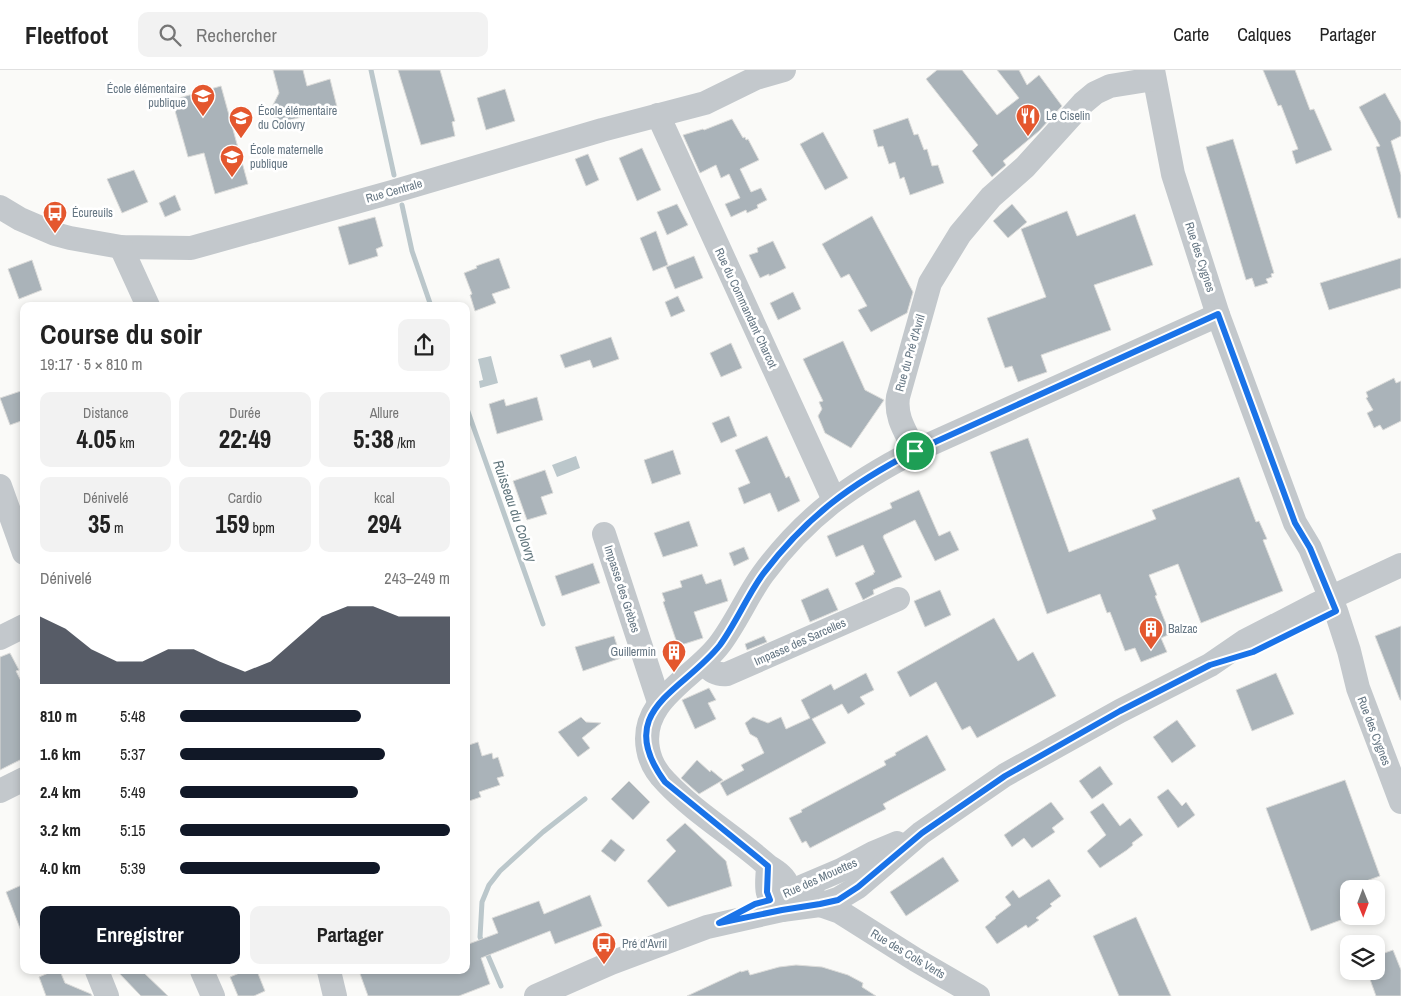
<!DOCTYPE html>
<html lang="fr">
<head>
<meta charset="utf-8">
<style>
	:root { --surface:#fff; --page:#f2f2f2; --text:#222; --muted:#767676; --line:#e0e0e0; --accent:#111827 }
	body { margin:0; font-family:"Archivo Narrow",sans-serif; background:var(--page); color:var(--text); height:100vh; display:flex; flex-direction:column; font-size:19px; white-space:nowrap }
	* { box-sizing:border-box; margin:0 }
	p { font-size:16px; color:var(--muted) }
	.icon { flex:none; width:28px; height:28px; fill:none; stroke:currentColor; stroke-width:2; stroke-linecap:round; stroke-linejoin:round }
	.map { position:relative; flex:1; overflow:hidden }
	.drawer { position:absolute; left:20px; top:232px; width:450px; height:672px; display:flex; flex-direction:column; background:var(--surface); border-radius:10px; box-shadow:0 2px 8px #0003 }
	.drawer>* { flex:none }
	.needle { width:32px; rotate:179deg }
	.tools { position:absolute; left:1340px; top:810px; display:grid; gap:10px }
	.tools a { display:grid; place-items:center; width:45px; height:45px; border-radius:10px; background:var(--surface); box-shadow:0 2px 8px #0003; font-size:25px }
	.pin { position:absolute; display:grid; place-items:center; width:42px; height:42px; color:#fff; margin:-21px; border:2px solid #fff; border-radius:50%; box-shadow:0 1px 5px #0007 }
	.round { display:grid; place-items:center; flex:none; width:52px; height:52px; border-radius:10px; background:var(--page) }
	.summary { display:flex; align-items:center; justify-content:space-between; height:85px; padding:0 20px }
	h1 { font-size:28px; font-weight:800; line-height:38px }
	.figures { display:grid; grid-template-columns:repeat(3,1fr); gap:8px; height:85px; padding:5px 20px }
	.figures div { display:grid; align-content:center; border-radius:10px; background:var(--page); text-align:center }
	.figures b { font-size:25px; font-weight:800 }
	.figures small { font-size:14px; font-weight:400 }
	.figures p { font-size:14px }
	.chart { height:140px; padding:10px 20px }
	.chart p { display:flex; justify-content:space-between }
	.chart svg { width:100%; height:90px; margin-top:5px; fill:var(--accent); opacity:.7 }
	.cta { display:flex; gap:10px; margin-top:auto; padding:10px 20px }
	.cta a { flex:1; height:58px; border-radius:10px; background:var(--accent); color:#fff; font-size:20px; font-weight:800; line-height:58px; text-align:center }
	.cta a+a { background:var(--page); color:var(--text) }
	ul { padding:0 20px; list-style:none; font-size:16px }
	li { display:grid; grid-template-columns:80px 60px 1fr; align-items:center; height:38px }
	li i { height:12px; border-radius:6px; background:var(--accent) }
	header { display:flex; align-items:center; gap:30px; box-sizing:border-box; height:70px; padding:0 25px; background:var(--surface); border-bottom:1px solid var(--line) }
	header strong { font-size:24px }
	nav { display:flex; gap:28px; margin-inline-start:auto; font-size:18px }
	.search { width:350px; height:45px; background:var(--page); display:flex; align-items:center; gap:12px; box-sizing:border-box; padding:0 18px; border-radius:10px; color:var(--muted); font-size:19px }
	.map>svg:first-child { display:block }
	.water { fill:#bbc7cb }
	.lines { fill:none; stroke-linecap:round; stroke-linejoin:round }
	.stream { stroke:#bbc7cb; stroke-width:5 }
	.building { fill:#aab3b9; stroke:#dcdcda }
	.minor { stroke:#c3c8cc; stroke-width:24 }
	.route-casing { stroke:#fff; stroke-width:10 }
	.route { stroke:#1a73e8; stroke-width:6 }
	.labels { text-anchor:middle; stroke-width:5; stroke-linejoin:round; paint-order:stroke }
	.poi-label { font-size:12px; fill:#657683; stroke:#fff; text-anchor:start }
	.street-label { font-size:12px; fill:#657683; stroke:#fff }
	.water-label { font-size:14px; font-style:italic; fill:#60757c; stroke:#fff }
</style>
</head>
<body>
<header>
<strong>Fleetfoot</strong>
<div class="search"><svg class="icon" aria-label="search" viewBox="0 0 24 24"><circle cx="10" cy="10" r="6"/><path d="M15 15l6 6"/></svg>Rechercher</div>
<nav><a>Carte</a><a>Calques</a><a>Partager</a></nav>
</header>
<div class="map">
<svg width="1401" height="926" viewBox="0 0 1401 926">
	<rect width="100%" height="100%" fill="#fafaf8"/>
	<g class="water">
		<path d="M491 286 498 313 480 318 479 311 483 310 478 289Z"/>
		<path d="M576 386 580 398 557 407 552 395Z"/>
	</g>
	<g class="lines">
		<g class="stream">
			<path d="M371 0 394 105"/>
			<path d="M402 135 412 181 431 236"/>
			<path d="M466 336 543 554"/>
			<path d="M501 916 480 867 482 832 489 815 500 801 543 762 585 729"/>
		</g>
	</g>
	<g class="building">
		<path d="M273 0H303L307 16 330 9 337 37 276 54 272 37 279 23Z"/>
		<path d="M398 0H440L455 51 452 52 455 66 421 75Z"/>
		<path d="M937 0H962L997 45 1019 28 997 0H1019L1027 15 1039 5 1062 36 1039 61 1003 91 1006 95 992 107 972 81 978 75 926 9Z"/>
		<path d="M1263 0H1295L1310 40 1314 39 1332 80 1296 94 1292 81 1298 79 1281 35 1278 36Z"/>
		<path d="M221 16 248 114 215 124 204 83 188 87 172 30Z"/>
		<path d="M505 19 515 51 486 60 477 28Z"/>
		<path d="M1385 23 1401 52V66L1391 71 1401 105V148H1398L1376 77 1380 76 1359 37Z"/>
		<path d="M908 48 914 65 918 64 924 80 927 79 932 96 938 95 944 113 910 125 904 107 900 109 895 92 889 94 883 76 878 77 873 60Z"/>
		<path d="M732 49 743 68 745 67 746 70 748 69 759 90 740 99 751 122 761 118 767 130 757 135 758 138 747 143 746 140 731 147 725 134 740 128 729 104 721 108 716 95 700 103 683 65 703 59 704 60Z"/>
		<path d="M823 62 848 108 825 120 800 74Z"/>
		<path d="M1233 69 1274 203 1271 204 1272 207 1266 209 1268 213 1255 217 1252 208 1246 210 1206 77Z"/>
		<path d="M642 78 661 120 637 131 619 88Z"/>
		<path d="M588 84 599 110 586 116 575 89Z"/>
		<path d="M134 100 148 132 122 143 107 109Z"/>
		<path d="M175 125 181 140 165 147 159 133Z"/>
		<path d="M677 134 688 155 667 165 657 142Z"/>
		<path d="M1012 134 1027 152 1008 168 993 151Z"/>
		<path d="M1067 141 1077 166 1135 144 1153 195 1094 215 1111 260 1041 285 1047 302 1018 312 1012 296 1005 298 987 248 1046 227 1021 159Z"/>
		<path d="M872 146 913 222 907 243 871 262 858 240 867 236 849 204 841 208 822 174Z"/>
		<path d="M375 147 383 176 376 179 378 186 349 195 338 157Z"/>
		<path d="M656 161 668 195 653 201 640 168Z"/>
		<path d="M773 171 786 198 769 206V204L760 208 749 185 758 182 757 178Z"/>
		<path d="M694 186 703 208 675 219 666 197Z"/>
		<path d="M499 188 510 218 492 224 496 233 475 241 470 225 472 224 464 203 477 198 476 196Z"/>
		<path d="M1401 188V218L1329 240 1320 213Z"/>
		<path d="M32 190 42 220 19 229 8 199Z"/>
		<path d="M793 222 801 239 778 250 770 233Z"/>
		<path d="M678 226 685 241 671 247 665 232Z"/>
		<path d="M611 267 619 289 593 298 590 290 565 298 560 285Z"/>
		<path d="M843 271 865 320 884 330 851 378 825 363 818 346 822 339 819 332 823 331 803 289Z"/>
		<path d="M731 273 742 298 721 307 710 283Z"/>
		<path d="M1394 308 1396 313 1401 311V351L1383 360 1380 355 1374 358 1367 343 1373 340 1366 328 1368 327 1366 322Z"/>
		<path d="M24 320V350L10 355 0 328Z"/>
		<path d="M537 327 543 350 497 364 489 334 504 329 506 336Z"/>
		<path d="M729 346 737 366 721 373 712 353Z"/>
		<path d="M767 366 786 408 789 406 800 431 778 442 770 423 744 434 738 418 750 413 735 380Z"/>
		<path d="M1028 368 1069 482 1156 449 1152 440 1239 407 1256 452 1259 451 1267 469 1263 470 1283 521 1201 553 1178 494 1149 505 1157 525 1155 526 1170 564 1161 568 1167 582 1141 592 1135 578 1125 581 1110 542 1107 543 1100 524 1047 544 990 382Z"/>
		<path d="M673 380 681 404 652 414 644 390Z"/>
		<path d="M545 400 553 423 541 427 547 444 527 450 513 411Z"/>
		<path d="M919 420 939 466 950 461 959 480 935 491 915 450 884 465 883 467 902 507 873 520 874 524 863 530 855 513 874 504 873 503 875 502 863 475 836 487 827 466 892 438 890 433Z"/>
		<path d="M689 451 698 476 663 487 654 463Z"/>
		<path d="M744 477 749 489 734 496 729 483Z"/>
		<path d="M593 493 600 513 562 526 555 506Z"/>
		<path d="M702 504 706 514 721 509 728 531 694 542 703 568 678 576 663 532 665 531 662 523 682 517 680 511Z"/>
		<path d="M828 518 838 540 810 552 801 530Z"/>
		<path d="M940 520 951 545 925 557 914 531Z"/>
		<path d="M994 548 1018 591 1033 582 1056 626 977 668 970 656 962 660 936 612 910 627 897 602Z"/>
		<path d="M1401 556V630H1400L1375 566Z"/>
		<path d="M614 566 621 588 583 601 575 577Z"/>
		<path d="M764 566 767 572 747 580 745 574Z"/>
		<path d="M10 583 19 600 16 601 24 617V688L0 700V587Z"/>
		<path d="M866 603 874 620 860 627 865 634 848 644 842 634 812 649 826 673 727 726 720 713 744 700 741 695 764 683 757 668 750 664 745 653 753 647 768 653 781 647 786 659 810 648 801 630 831 614 834 620Z"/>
		<path d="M1276 603 1294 644 1252 661 1236 620Z"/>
		<path d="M709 618 716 630 708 633 716 649 695 659 682 630Z"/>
		<path d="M581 647 586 652 601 653 582 668 590 678 578 687 558 662Z"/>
		<path d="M1177 650 1196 676 1172 693 1153 667Z"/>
		<path d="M927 665 946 700 883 734 886 739 810 778 806 771 802 773 789 748 802 742 801 740 886 695 884 691 896 685 895 683Z"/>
		<path d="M478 672 482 686 492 683 493 689 498 687 504 706 497 708 500 715 479 722 481 727 466 732V676Z"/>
		<path d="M697 690 710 702 711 700 723 710 699 724 681 708Z"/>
		<path d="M1100 696 1113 714 1092 729 1079 711Z"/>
		<path d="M1345 710 1380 806 1352 816 1353 819H1349V847L1311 861 1266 738Z"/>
		<path d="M629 711 650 732 633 750 611 729Z"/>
		<path d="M1168 719 1182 736 1186 732 1195 745 1178 758 1157 727Z"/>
		<path d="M1051 732 1064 749 1052 758 1055 762 1032 778 1024 768 1012 777 1004 765Z"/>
		<path d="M1103 733 1120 756 1130 748 1143 765 1132 773 1133 775 1127 780 1100 798 1087 781 1106 765 1090 742Z"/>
		<path d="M685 753 726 791 732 816 668 837 647 811 676 781 666 770Z"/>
		<path d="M611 769 625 780 615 792 601 781Z"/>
		<path d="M943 787 959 811 906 846 890 822Z"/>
		<path d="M1049 809 1061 826 1050 834 1052 836 1036 848 1039 850 1028 858 1026 855 997 874 985 857 996 848 995 847 1011 835 1005 827 1013 820 1019 828Z"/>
		<path d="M24 814V866H23L6 822Z"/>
		<path d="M590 825 602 856 555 874 550 861 481 888 490 914 459 926H368L359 901H466V875L498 863 492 848 539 831 544 844Z"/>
		<path d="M1136 847 1171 926H1119L1093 866Z"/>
		<path d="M1393 880 1401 900V926H1376L1367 901H1376V886Z"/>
		<path d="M796 895 822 897 848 905 863 913 862 917 876 926H687L741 901V902L748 900 750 905 779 897Z"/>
		<path d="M53 901H60L65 913 91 924 92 926H46L39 907Z"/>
		<path d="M117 901H142L168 926H141Z"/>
		<path d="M244 901H257L265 921 254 926H238L230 907Z"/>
	</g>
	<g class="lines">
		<g class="minor">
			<path d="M1153 0 1173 104 1218 245 1295 453 1310 478 1336 541 1349 581 1358 618 1401 732"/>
			<path d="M658 45 834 430"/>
			<path d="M0 137 20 149 55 164 70 168 121 177 191 178 392 122 602 60 705 33 756 8 784 0"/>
			<path d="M121 177 148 236"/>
			<path d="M915 381 1218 245"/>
			<path d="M0 416 24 483"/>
			<path d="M604 464 659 632"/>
			<path d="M0 568 24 556"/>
			<path d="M703 593C711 601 716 605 727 604L898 529"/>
			<path d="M0 721 24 709"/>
			<path d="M768 796C767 820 763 824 782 840 791 816 791 810 768 796 736 767 696 744 666 712 657 703 650 691 648 679 639 630 694 608 719 575 736 553 747 526 763 504 806 446 851 414 915 381 906 362 895 348 898 327L930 213 960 164 991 127 1025 97 1083 33 1095 23 1110 16 1154 9"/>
			<path d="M775 828 841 800 873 783 897 773"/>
			<path d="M817 830 820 835 840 842 916 890 978 926"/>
			<path d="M97 901 107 926"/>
			<path d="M202 901 213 926"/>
			<path d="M329 901 335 926"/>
			<path d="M536 926 611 893 707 857 782 840 820 835 838 829 858 817 921 763 1005 705 1120 641 1210 595 1245 571 1315 535 1401 495"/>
		</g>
	</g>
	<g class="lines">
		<defs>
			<path id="route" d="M1218 244 1295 453 1310 478 1336 541 1253 582 1210 595 1120 641 1005 706 922 763 858 817 838 830 820 834 782 840 719 853 755 834 770 830 767 822 768 796 665 712C612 640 683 622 720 575 736 553 747 526 763 504 807 446 851 414 915 381Z"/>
		</defs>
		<use href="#route" class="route-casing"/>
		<use href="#route" class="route"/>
	</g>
	<defs>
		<symbol id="school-pin" viewBox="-11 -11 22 30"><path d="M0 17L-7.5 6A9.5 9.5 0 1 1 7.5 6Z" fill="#e4572e" stroke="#fff"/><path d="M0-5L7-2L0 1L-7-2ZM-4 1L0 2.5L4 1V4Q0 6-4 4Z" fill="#fff"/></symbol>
		<symbol id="restaurant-pin" viewBox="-11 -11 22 30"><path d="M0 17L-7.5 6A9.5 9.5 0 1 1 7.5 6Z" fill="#e4572e" stroke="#fff"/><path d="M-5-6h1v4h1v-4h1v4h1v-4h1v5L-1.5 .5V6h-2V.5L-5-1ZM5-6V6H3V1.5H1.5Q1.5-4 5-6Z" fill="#fff"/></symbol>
		<symbol id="bus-pin" viewBox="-11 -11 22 30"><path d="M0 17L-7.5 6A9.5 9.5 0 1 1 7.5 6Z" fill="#e4572e" stroke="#fff"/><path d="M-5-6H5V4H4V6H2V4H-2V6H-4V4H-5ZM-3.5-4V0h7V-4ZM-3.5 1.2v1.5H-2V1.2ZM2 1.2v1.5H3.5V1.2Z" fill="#fff"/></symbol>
		<symbol id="building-pin" viewBox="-11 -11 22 30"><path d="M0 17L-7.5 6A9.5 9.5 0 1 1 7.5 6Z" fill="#e4572e" stroke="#fff"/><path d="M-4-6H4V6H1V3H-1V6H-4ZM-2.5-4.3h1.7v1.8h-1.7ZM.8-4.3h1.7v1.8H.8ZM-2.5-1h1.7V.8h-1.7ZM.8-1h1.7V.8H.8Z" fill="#fff"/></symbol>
	</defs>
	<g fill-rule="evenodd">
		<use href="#school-pin" x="189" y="12" width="28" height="38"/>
		<use href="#restaurant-pin" x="1014" y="32" width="28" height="38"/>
		<use href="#school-pin" x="227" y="34" width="28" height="38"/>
		<use href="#school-pin" x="218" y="73" width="28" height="38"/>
		<use href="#bus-pin" x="41" y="129" width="28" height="38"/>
		<use href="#building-pin" x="1137" y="545" width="28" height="38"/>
		<use href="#building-pin" x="660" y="568" width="28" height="38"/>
		<use href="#bus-pin" x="590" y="860" width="28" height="38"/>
	</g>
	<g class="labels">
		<g class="poi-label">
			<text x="186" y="23" text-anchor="end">École élémentaire<tspan x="186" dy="14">publique</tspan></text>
			<text x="258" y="45">École élémentaire<tspan x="258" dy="14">du Colovry</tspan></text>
			<text x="1046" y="50">Le Ciselin</text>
			<text x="250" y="84">École maternelle<tspan x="250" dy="14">publique</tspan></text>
			<text x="72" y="147">Écureuils</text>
			<text x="1168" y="563">Balzac</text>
			<text x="656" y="586" text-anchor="end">Guillermin</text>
			<text x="622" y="878">Pré d'Avril</text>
		</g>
		<g class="street-label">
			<text transform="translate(394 121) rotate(-16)" y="4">Rue Centrale</text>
			<text transform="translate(1200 187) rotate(72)" y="4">Rue des Cygnes</text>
			<text transform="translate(746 238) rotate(65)" y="4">Rue du Commandant Charcot</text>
			<text transform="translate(910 283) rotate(-74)" y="4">Rue du Pré d'Avril</text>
			<text transform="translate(622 519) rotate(72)" y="4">Impasse des Grèbes</text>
			<text transform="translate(800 572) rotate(-24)" y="4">Impasse des Sarcelles</text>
			<text transform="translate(1374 661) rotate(69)" y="4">Rue des Cygnes</text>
			<text transform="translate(820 808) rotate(-24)" y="4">Rue des Mouettes</text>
			<text transform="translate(908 884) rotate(31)" y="4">Rue des Cols Verts</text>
		</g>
		<g class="water-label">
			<text transform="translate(515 441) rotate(71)" y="5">Ruisseau du Colovry</text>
		</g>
	</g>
</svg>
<div class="tools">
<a><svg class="needle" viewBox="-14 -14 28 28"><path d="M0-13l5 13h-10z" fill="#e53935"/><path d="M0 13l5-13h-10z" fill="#767676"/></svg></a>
<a><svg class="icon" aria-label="layers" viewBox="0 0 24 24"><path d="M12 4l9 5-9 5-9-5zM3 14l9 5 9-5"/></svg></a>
</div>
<div class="pin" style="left:915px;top:381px;background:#1e9e55"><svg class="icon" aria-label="arrive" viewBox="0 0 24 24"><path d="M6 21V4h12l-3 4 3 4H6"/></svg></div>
<section class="drawer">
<div class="summary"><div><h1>Course du soir</h1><p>19:17 · 5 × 810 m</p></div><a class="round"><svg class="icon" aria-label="share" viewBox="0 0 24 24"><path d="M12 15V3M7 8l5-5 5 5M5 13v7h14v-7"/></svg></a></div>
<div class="figures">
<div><p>Distance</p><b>4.05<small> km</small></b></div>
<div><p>Durée</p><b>22:49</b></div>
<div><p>Allure</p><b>5:38<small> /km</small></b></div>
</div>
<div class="figures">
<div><p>Dénivelé</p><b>35<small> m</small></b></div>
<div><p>Cardio</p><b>159<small> bpm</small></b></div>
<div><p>kcal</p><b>294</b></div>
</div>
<div class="chart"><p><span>Dénivelé</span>243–249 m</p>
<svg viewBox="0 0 160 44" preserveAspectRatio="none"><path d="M0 44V11L10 17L20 27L30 33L40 33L50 27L60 27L70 33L80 38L90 33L100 22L110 11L120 6L130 6L140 11L150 11L160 11V44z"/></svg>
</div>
<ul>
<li><b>810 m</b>5:48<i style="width:67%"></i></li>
<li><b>1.6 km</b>5:37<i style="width:76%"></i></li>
<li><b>2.4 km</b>5:49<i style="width:66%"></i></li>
<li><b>3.2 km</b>5:15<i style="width:100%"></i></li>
<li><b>4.0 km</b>5:39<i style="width:74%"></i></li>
</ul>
<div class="cta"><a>Enregistrer</a><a>Partager</a></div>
</section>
</div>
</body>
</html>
